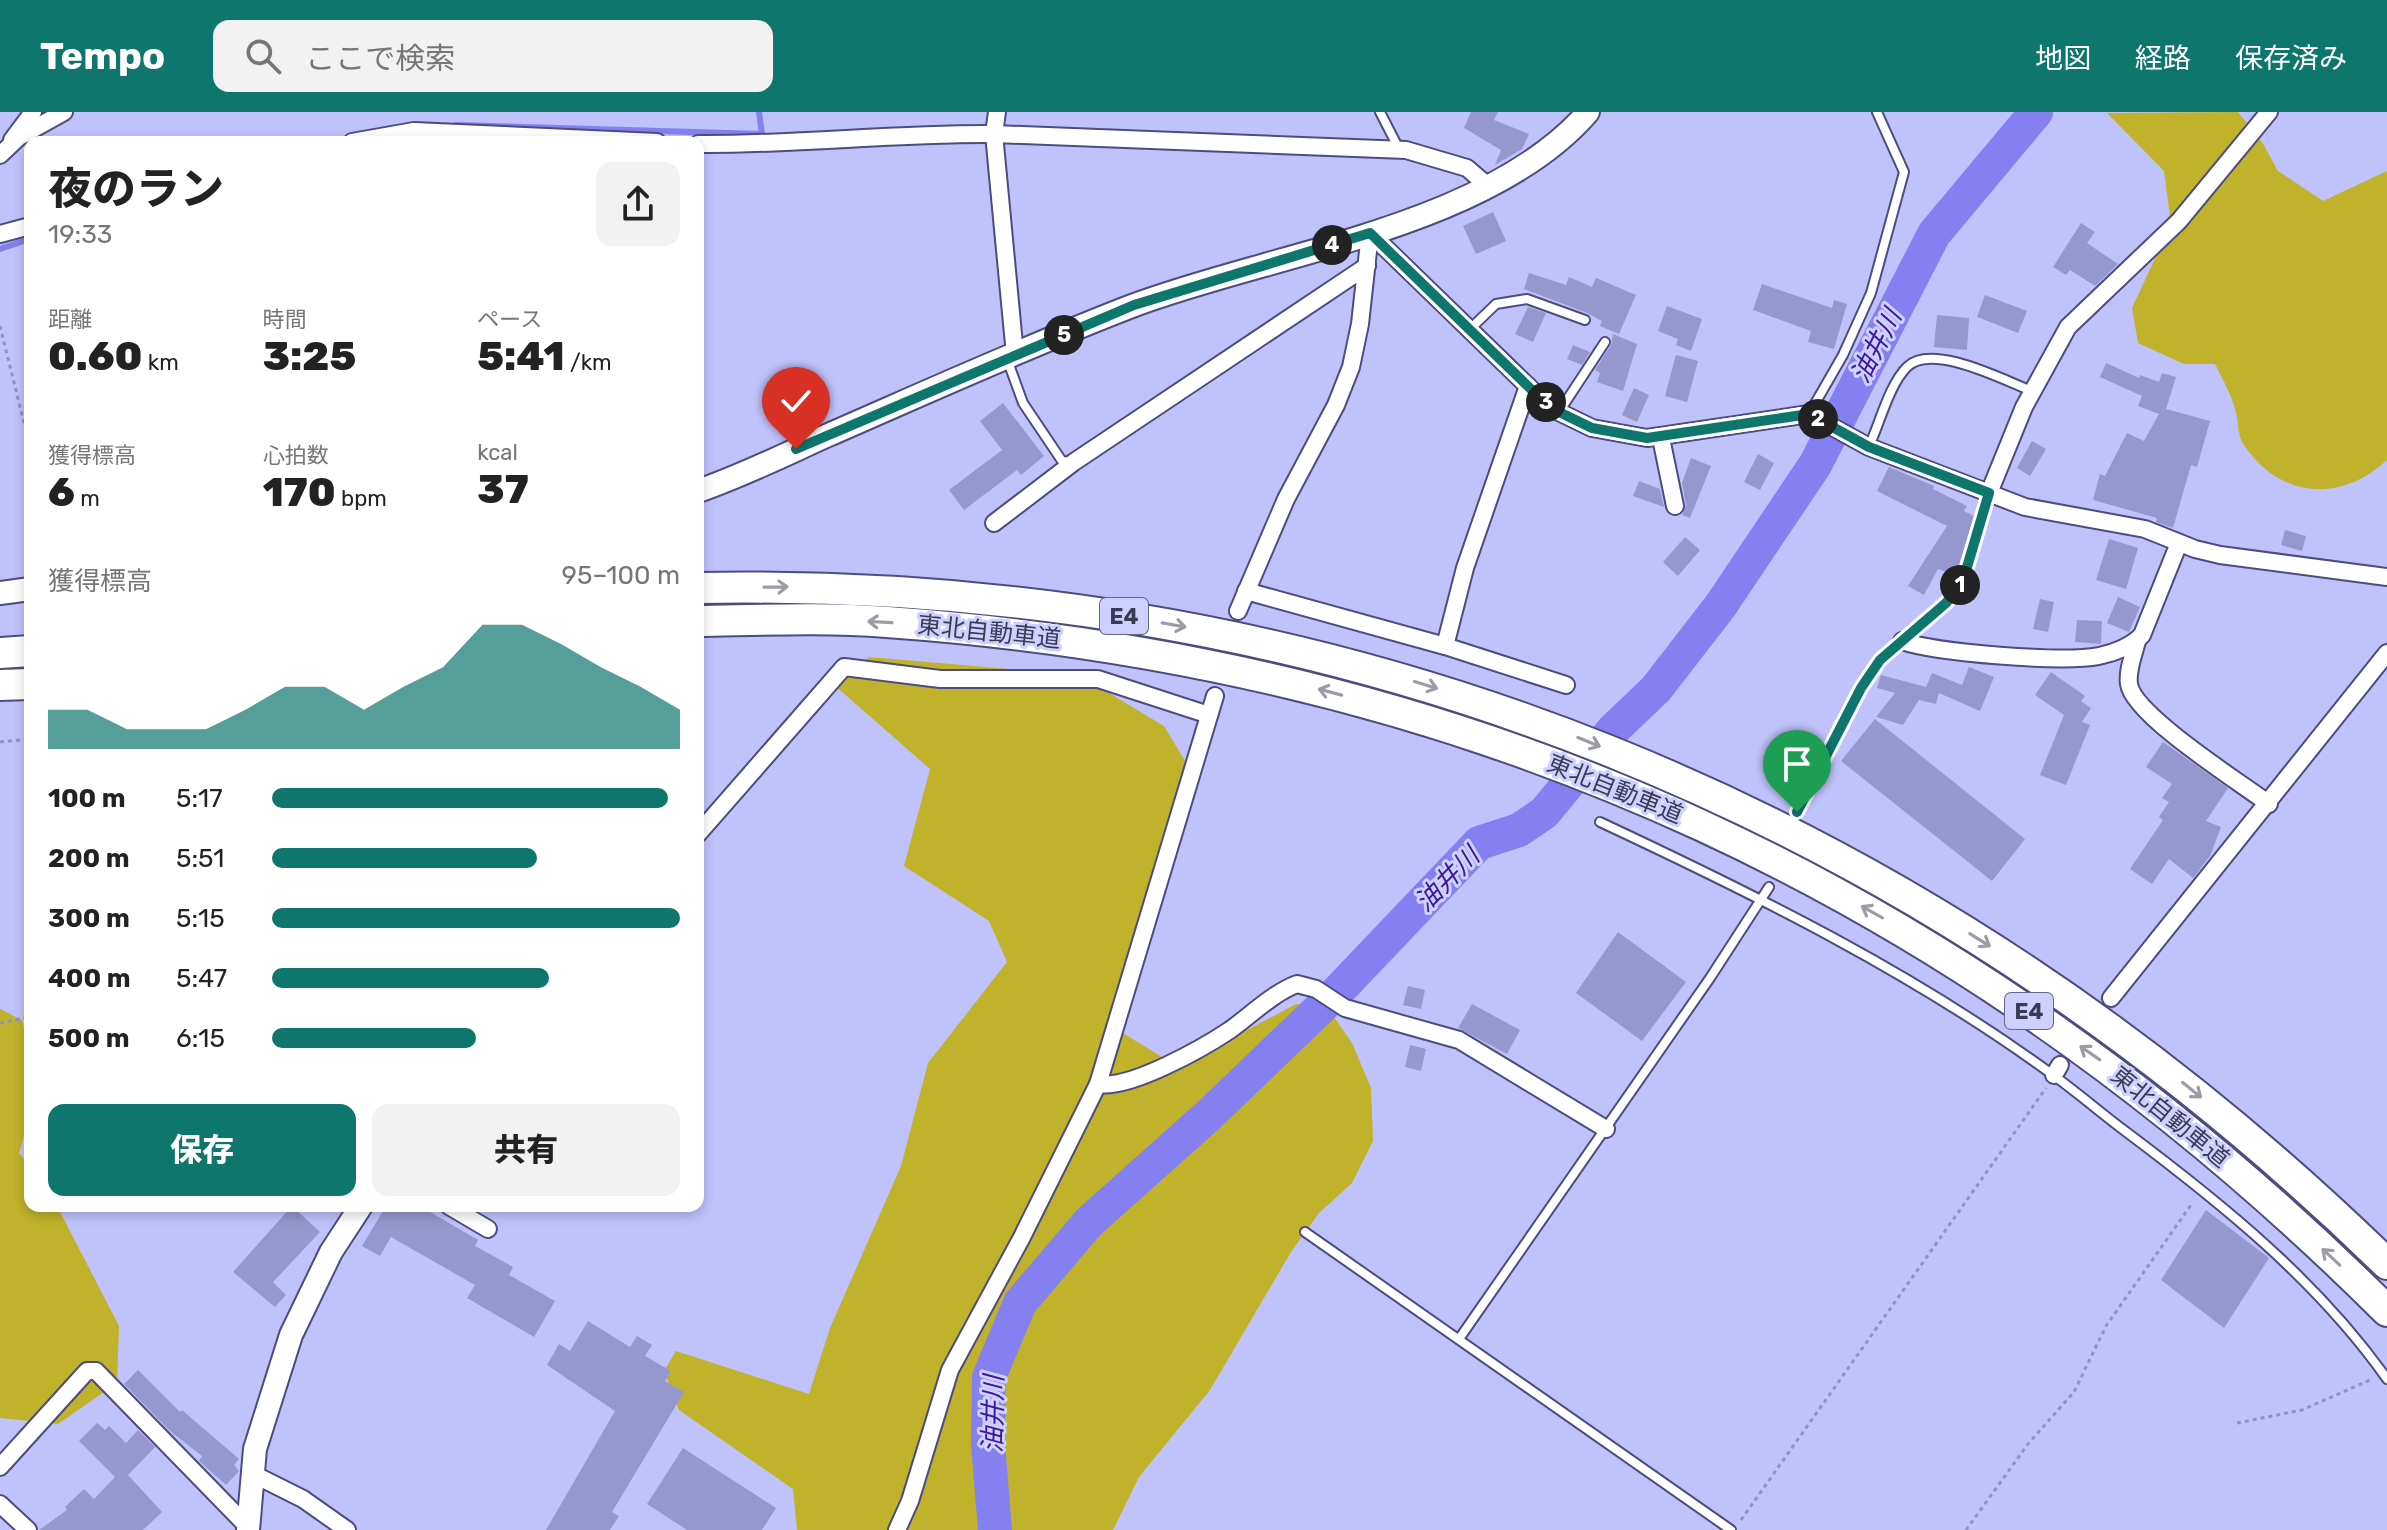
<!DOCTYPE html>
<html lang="ja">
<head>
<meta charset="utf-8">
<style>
	:root { --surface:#fff; --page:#f2f2f2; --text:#222; --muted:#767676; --accent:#0f766e }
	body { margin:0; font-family:Rubik,"Noto Sans JP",sans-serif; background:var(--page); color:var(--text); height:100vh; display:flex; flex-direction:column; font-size:30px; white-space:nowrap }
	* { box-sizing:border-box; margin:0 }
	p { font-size:26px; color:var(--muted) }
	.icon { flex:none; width:44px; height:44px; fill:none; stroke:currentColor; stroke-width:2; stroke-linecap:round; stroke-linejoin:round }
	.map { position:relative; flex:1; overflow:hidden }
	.side { position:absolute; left:24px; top:24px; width:680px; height:1076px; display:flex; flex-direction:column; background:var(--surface); border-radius:16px; box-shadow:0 4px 12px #0003 }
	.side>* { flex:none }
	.pin { position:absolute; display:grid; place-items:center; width:68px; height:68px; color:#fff; margin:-82px -34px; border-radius:50% 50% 50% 0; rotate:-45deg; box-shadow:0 0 8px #0007 }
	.pin .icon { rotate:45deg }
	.km { position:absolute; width:40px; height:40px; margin:-20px; border-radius:50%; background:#222; color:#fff; font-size:22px; line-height:40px; text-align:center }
	.round { display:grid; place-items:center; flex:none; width:84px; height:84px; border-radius:16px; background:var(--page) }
	.headline { display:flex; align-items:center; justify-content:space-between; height:136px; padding:0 24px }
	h1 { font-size:44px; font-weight:800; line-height:60px }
	.stats { display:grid; grid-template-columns:repeat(3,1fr); gap:12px; height:136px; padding:8px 24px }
	.stats div { display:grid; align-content:center }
	.stats b { font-size:40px; font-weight:800 }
	.stats small { font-size:22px; font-weight:400 }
	.stats p { font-size:22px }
	.chart { height:224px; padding:16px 24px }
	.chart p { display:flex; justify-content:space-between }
	.chart svg { width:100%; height:144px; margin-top:8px; fill:var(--accent); opacity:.7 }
	.cta { display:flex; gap:16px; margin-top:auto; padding:16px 24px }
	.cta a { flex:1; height:92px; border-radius:16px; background:var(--accent); color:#fff; font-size:32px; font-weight:800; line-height:92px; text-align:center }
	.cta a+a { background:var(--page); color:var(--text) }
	ul { padding:0 24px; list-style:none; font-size:26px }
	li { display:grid; grid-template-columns:128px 96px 1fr; align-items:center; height:60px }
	li i { height:20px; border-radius:10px; background:var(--accent) }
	header { display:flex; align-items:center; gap:48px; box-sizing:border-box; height:112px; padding:0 40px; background:var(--accent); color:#fff }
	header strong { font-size:38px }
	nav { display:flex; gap:44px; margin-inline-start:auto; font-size:28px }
	.search { width:560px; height:72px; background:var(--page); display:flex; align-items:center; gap:20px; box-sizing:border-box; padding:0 28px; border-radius:16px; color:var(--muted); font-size:30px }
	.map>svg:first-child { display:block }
	.green { fill:#c0b22a }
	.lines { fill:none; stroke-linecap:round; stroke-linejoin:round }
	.stream { stroke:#8580f1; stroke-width:6 }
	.river { stroke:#8580f1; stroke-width:34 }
	.building { fill:#9697ce }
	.street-tunnel { stroke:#a5a7d9; stroke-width:16; stroke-dasharray:16 8; stroke-linecap:butt }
	.lane-casing { stroke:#4d4c7e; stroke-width:12 }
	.street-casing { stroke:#4d4c7e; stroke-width:20 }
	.secondary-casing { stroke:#4d4c7e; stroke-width:26 }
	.highway-casing { stroke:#4d4c7e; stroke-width:34 }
	.path { stroke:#9293c1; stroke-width:3; stroke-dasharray:4 4; stroke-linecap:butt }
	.lane { stroke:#fff; stroke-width:8 }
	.street { stroke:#fff; stroke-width:16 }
	.secondary { stroke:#fff; stroke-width:22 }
	.highway { stroke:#fff; stroke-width:30 }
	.oneway { stroke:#9c9ca8 }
	.route-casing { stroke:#fff; stroke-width:16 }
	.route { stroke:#0f766e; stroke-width:10 }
	.labels { text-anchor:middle; stroke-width:6; stroke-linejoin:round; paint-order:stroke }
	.shield { fill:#ced0ff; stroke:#666786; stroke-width:2 }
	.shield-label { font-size:22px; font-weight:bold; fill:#3a3a52 }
	.street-label { font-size:24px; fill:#3a3a52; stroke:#ced0ff }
	.water-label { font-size:26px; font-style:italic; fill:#3b179e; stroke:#ced0ff }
</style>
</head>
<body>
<header>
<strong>Tempo</strong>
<div class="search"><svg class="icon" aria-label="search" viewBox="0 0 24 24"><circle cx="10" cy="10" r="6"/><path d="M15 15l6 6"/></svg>ここで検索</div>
<nav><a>地図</a><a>経路</a><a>保存済み</a></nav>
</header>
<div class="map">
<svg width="2387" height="1418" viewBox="0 0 2387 1418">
	<rect width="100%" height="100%" fill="#c0c2fb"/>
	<g class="green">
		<path d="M2238 0 2262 30 2278 59 2323 89 2387 59V348C2341 391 2280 387 2244 333 2237 324 2239 309 2235 297 2231 282 2222 266 2215 252H2184L2138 231 2132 196 2171 112 2164 59 2107 1Z"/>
		<path d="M869 545 1079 563 1164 614 1194 664 1110 913 1178 955 1296 892 1319 895 1334 905 1352 931 1371 976 1373 1029 1352 1071 1319 1101 1291 1140 1210 1278 1139 1365 1113 1418H797L793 1377 679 1298 664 1259 676 1239 809 1282 830 1216 901 1054 928 951 1007 850 989 809 904 754 930 657 833 572Z"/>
		<path d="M0 897 22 908C33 953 34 997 19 1041L30 1056V1094H57L119 1214 117 1271 58 1312 0 1306Z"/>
	</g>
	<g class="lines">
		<g class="stream">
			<path d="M456 13 762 22 759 0"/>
			<path d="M0 137 30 127"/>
		</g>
		<path class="river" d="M995 1418 988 1332 989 1265 1020 1191 1089 1110 1210 1002 1337 880 1479 731 1519 718 1544 701 1613 618 1656 577 1721 493 1815 353 1934 122 2036 0"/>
	</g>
	<g class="building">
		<path d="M1471 0H1498L1494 8 1529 22 1522 37 1495 53 1501 38 1464 16Z"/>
		<path d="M1493 100 1506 129 1476 142 1463 114Z"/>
		<path d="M2081 111 2095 120 2087 131 2118 152 2095 174 2070 158 2066 163 2053 155Z"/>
		<path d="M1529 161 1566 173 1569 165 1592 175 1596 166 1636 183 1619 222 1600 214 1602 209 1587 201 1524 177Z"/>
		<path d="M1762 172 1832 196 1834 188 1847 192 1834 237 1808 230 1811 219 1753 198Z"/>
		<path d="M1985 183 2027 199 2018 221 1977 205Z"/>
		<path d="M1667 194 1702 207 1691 239 1676 233 1678 227 1658 219Z"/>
		<path d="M1528 195 1546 201 1533 230 1515 222Z"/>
		<path d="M1937 203 1969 206 1967 238 1934 235Z"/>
		<path d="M1613 222 1637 232 1623 279 1597 270 1600 261 1595 258 1611 233Z"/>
		<path d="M1573 233 1590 240 1582 253 1567 247Z"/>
		<path d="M1676 243 1698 249 1687 290 1665 284Z"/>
		<path d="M2106 251 2139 266 2140 263 2159 270 2162 261 2176 265 2166 297 2210 309 2197 355 2191 353 2173 416 2156 410 2157 406 2093 388 2100 362 2105 364 2127 321 2144 329 2159 302 2138 294 2142 284 2100 265Z"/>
		<path d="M1634 276 1649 283 1637 310 1622 303Z"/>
		<path d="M1003 291 1044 344 1021 363 1017 358 964 398 949 378 1002 338 980 309Z"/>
		<path d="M2032 329 2046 337 2030 364 2017 356Z"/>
		<path d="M1758 342 1774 351 1760 378 1744 370Z"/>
		<path d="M1691 346 1711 354 1690 406 1682 403 1686 393 1682 371Z"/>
		<path d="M1889 355 1934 374 1933 377 1967 394 1964 399 1974 404 1956 463 1938 457 1924 483 1908 474 1947 414 1877 379Z"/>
		<path d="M1639 369 1660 377 1664 395 1633 384Z"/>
		<path d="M2285 418 2306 424 2302 439 2281 433Z"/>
		<path d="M1685 425 1700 438 1678 464 1663 450Z"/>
		<path d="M2109 427 2138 436 2126 477 2096 468Z"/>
		<path d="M2118 485 2140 495 2129 520 2107 511Z"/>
		<path d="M2040 487 2054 490 2048 520 2033 517Z"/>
		<path d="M2077 508 2102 509 2101 532 2075 530Z"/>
		<path d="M1969 555 1994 565 1980 599 1939 581 1936 592 1919 588 1903 613 1876 605 1895 581 1877 576 1881 563 1926 575 1932 561 1962 573Z"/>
		<path d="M2051 560 2085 584 2081 589 2091 596 2082 610 2090 613 2066 673 2040 663 2064 603 2035 583Z"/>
		<path d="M1875 607 2025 727 1992 769 1841 649Z"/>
		<path d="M2163 630 2228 676 2206 709 2221 715 2210 744 2193 766 2169 747 2152 772 2130 757 2163 708 2159 705 2169 690 2162 686 2172 672 2146 655Z"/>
		<path d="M1618 820 1686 870 1642 929 1576 881Z"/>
		<path d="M1408 874 1425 878 1421 897 1403 893Z"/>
		<path d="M1472 892 1520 918 1507 942 1458 916Z"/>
		<path d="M1410 933 1426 937 1421 959 1405 955Z"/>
		<path d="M292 1094 320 1120 273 1170 286 1183 275 1195 233 1160Z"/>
		<path d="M386 1094H420L478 1128 475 1134 513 1155 509 1163 555 1189 534 1225 467 1186 475 1173 391 1125 380 1144 362 1134Z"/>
		<path d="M2206 1098 2269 1146 2224 1216 2161 1168Z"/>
		<path d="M588 1209 630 1235 637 1224 652 1233 645 1244 671 1259 665 1269 684 1280 612 1400 619 1404 610 1418H546L615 1299 547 1253 559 1232 570 1239Z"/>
		<path d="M138 1258 180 1300 182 1298 239 1347 234 1353 239 1359 226 1373 199 1349 202 1344 170 1319 124 1272Z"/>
		<path d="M97 1311 105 1318 109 1314 126 1331 138 1318 155 1335 128 1363 162 1400 143 1418H39L67 1398 65 1395 84 1377 94 1387 115 1365 79 1329Z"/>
		<path d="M683 1336 776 1396 762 1418H687L647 1392Z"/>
	</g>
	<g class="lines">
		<path class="street-tunnel" d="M2060 953 2111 886"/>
		<defs>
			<g id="lane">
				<path d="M1380 0 1399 37"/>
				<path d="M1469 218 1496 192 1527 187 1585 208"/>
				<path d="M1007 247 1023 291 1062 349 1072 350"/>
				<path d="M1559 300 1605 230"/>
				<path d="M1809 302 1843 243 1871 181 1904 60 1877 0"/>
				<path d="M1869 334C1880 311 1889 273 1907 255 1932 230 2005 269 2032 279"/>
				<path d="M1797 700 1861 576 1880 548 1946 491 1962 472 1989 382"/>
				<path d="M1600 710C1756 783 1914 861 2053 963 2078 981 2101 1001 2125 1019 2221 1091 2317 1168 2387 1267"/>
				<path d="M1305 1120 1731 1418"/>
				<path d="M1459 1227 1710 866 1769 775"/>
			</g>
			<g id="street">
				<path d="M997 0 994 22 1015 243"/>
				<path d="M12 28 33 0"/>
				<path d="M352 30 414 19 657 30"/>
				<path d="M698 32C797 33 895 21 994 22L1406 38 1467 56 1488 74"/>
				<path d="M0 43 19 25 64 0"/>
				<path d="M1370 121 1536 282 1559 300 1592 316 1647 326 1809 302 1869 335 2025 395 2145 417 2195 437 2220 443 2387 465"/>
				<path d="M0 122 30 114"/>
				<path d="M1661 326 1675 394"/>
				<path d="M1989 381 2024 295 2068 215 2179 109 2269 0"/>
				<path d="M994 411 1074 350 1367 154"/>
				<path d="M1246 479 1445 534 1566 573"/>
				<path d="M1238 499 1286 387 1336 293 1351 255 1360 212 1370 121"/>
				<path d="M1902 529C1937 541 2062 551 2099 544 2114 541 2132 534 2142 523L2179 431"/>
				<path d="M2137 529C2134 542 2127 558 2129 572 2133 603 2241 671 2269 692"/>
				<path d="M1445 534 1465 456 1528 274"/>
				<path d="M698 722 844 555 940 567H1098L1209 603"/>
				<path d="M2111 886 2387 541"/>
				<path d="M2054 963 2060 953"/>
				<path d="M1098 972C1129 978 1203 936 1230 918 1251 903 1273 881 1297 872L1316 877 1345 896 1459 928 1606 1017"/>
				<path d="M449 1094 488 1117"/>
				<path d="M0 1355 87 1259H96L248 1415"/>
				<path d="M253 1362 303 1387 347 1418"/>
				<path d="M0 1392 28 1418"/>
				<path d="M897 1418 910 1389 950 1258 1022 1125 1098 972 1215 584"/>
			</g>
			<g id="secondary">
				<path d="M698 379C742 364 784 343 826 324 927 280 1028 234 1132 194 1269 142 1489 115 1588 0"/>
				<path d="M0 481 30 477"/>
				<path d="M248 1418 255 1337 291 1223 331 1140 361 1094"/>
			</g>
			<g id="highway">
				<path d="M698 476C1346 464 1924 700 2387 1152"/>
				<path d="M698 509C761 508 824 505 887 510 1478 552 1968 781 2387 1199"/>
				<path d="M0 541 30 539"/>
				<path d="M0 573 30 572"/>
			</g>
		</defs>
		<use href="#lane" class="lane-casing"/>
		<use href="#street" class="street-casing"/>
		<use href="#secondary" class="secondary-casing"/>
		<use href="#highway" class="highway-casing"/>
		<g class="path">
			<path d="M0 214 30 335"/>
			<path d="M0 630 30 627"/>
			<path d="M0 911 30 905"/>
			<path d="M2237 1311 2302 1298 2370 1268"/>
			<path d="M1741 1408 2046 976"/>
			<path d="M1966 1418 2028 1332 2074 1280 2106 1214 2193 1090"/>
		</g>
		<use href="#lane" class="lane"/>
		<use href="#street" class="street"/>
		<use href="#secondary" class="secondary"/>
		<use href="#highway" class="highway"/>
	</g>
	<defs><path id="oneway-shaft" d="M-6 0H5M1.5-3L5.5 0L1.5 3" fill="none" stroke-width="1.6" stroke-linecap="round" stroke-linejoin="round" transform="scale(2)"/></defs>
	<g class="oneway">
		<use href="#oneway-shaft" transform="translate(776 475) rotate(-1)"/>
		<use href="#oneway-shaft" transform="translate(880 510) rotate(-177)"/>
		<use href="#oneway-shaft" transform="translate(1174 513) rotate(10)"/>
		<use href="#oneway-shaft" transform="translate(1426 573) rotate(17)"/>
		<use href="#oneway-shaft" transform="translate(1330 580) rotate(-165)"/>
		<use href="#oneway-shaft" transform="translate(1589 630) rotate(22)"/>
		<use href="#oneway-shaft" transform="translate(1872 800) rotate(-151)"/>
		<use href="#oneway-shaft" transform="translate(1980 828) rotate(32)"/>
		<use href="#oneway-shaft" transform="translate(2090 941) rotate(-145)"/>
		<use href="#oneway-shaft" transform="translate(2192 978) rotate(39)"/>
		<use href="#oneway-shaft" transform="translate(2331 1145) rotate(-137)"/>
	</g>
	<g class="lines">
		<defs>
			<path id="route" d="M796 337 1134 193 1370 121 1536 282 1559 300 1592 316 1647 326 1809 302 1869 335 1989 381 1962 472 1946 491 1880 548 1861 576 1797 700"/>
		</defs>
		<use href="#route" class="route-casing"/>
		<use href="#route" class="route"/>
	</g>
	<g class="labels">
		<g class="shield">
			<rect x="1100" y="486" width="48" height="36" rx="6"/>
			<rect x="2005" y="881" width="48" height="36" rx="6"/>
		</g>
		<g class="shield-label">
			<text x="1124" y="512">E4</text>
			<text x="2029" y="907">E4</text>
		</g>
		<g class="street-label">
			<text transform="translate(989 520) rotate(6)" y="8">東北自動車道</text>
			<text transform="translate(1615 677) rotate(22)" y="8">東北自動車道</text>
			<text transform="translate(2170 1005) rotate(39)" y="8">東北自動車道</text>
		</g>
		<g class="water-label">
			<text transform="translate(1876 234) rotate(-63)" y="9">油井川</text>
			<text transform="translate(1447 767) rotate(-45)" y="9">油井川</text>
			<text transform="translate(993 1302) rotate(-89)" y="9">油井川</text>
		</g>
	</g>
</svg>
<div class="pin" style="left:1797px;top:700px;background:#1e9e55"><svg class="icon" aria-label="arrive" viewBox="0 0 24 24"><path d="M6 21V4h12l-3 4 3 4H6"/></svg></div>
<div class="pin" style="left:796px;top:337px;background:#d93025"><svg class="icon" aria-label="check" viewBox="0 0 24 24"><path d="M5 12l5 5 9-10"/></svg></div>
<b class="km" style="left:1960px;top:473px">1</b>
<b class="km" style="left:1818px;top:307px">2</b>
<b class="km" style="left:1546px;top:290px">3</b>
<b class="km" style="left:1332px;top:133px">4</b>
<b class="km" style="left:1064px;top:223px">5</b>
<section class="side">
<div class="headline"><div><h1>夜のラン</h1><p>19:33</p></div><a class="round"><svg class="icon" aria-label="share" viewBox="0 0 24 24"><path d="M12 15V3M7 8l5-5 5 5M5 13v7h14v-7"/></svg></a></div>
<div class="stats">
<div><p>距離</p><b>0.60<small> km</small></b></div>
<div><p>時間</p><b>3:25</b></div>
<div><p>ペース</p><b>5:41<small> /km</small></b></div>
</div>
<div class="stats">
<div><p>獲得標高</p><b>6<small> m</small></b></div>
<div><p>心拍数</p><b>170<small> bpm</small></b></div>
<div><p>kcal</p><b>37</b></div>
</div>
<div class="chart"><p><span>獲得標高</span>95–100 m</p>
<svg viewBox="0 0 160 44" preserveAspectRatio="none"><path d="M0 44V32L10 32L20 38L30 38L40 38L50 32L60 25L70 25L80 32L90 25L100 19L110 6L120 6L130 12L140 19L150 25L160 32V44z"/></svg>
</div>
<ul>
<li><b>100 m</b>5:17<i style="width:97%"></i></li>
<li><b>200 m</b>5:51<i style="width:65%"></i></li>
<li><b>300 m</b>5:15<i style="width:100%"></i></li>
<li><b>400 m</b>5:47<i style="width:68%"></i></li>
<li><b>500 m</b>6:15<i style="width:50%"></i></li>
</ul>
<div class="cta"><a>保存</a><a>共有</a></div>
</section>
</div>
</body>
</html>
